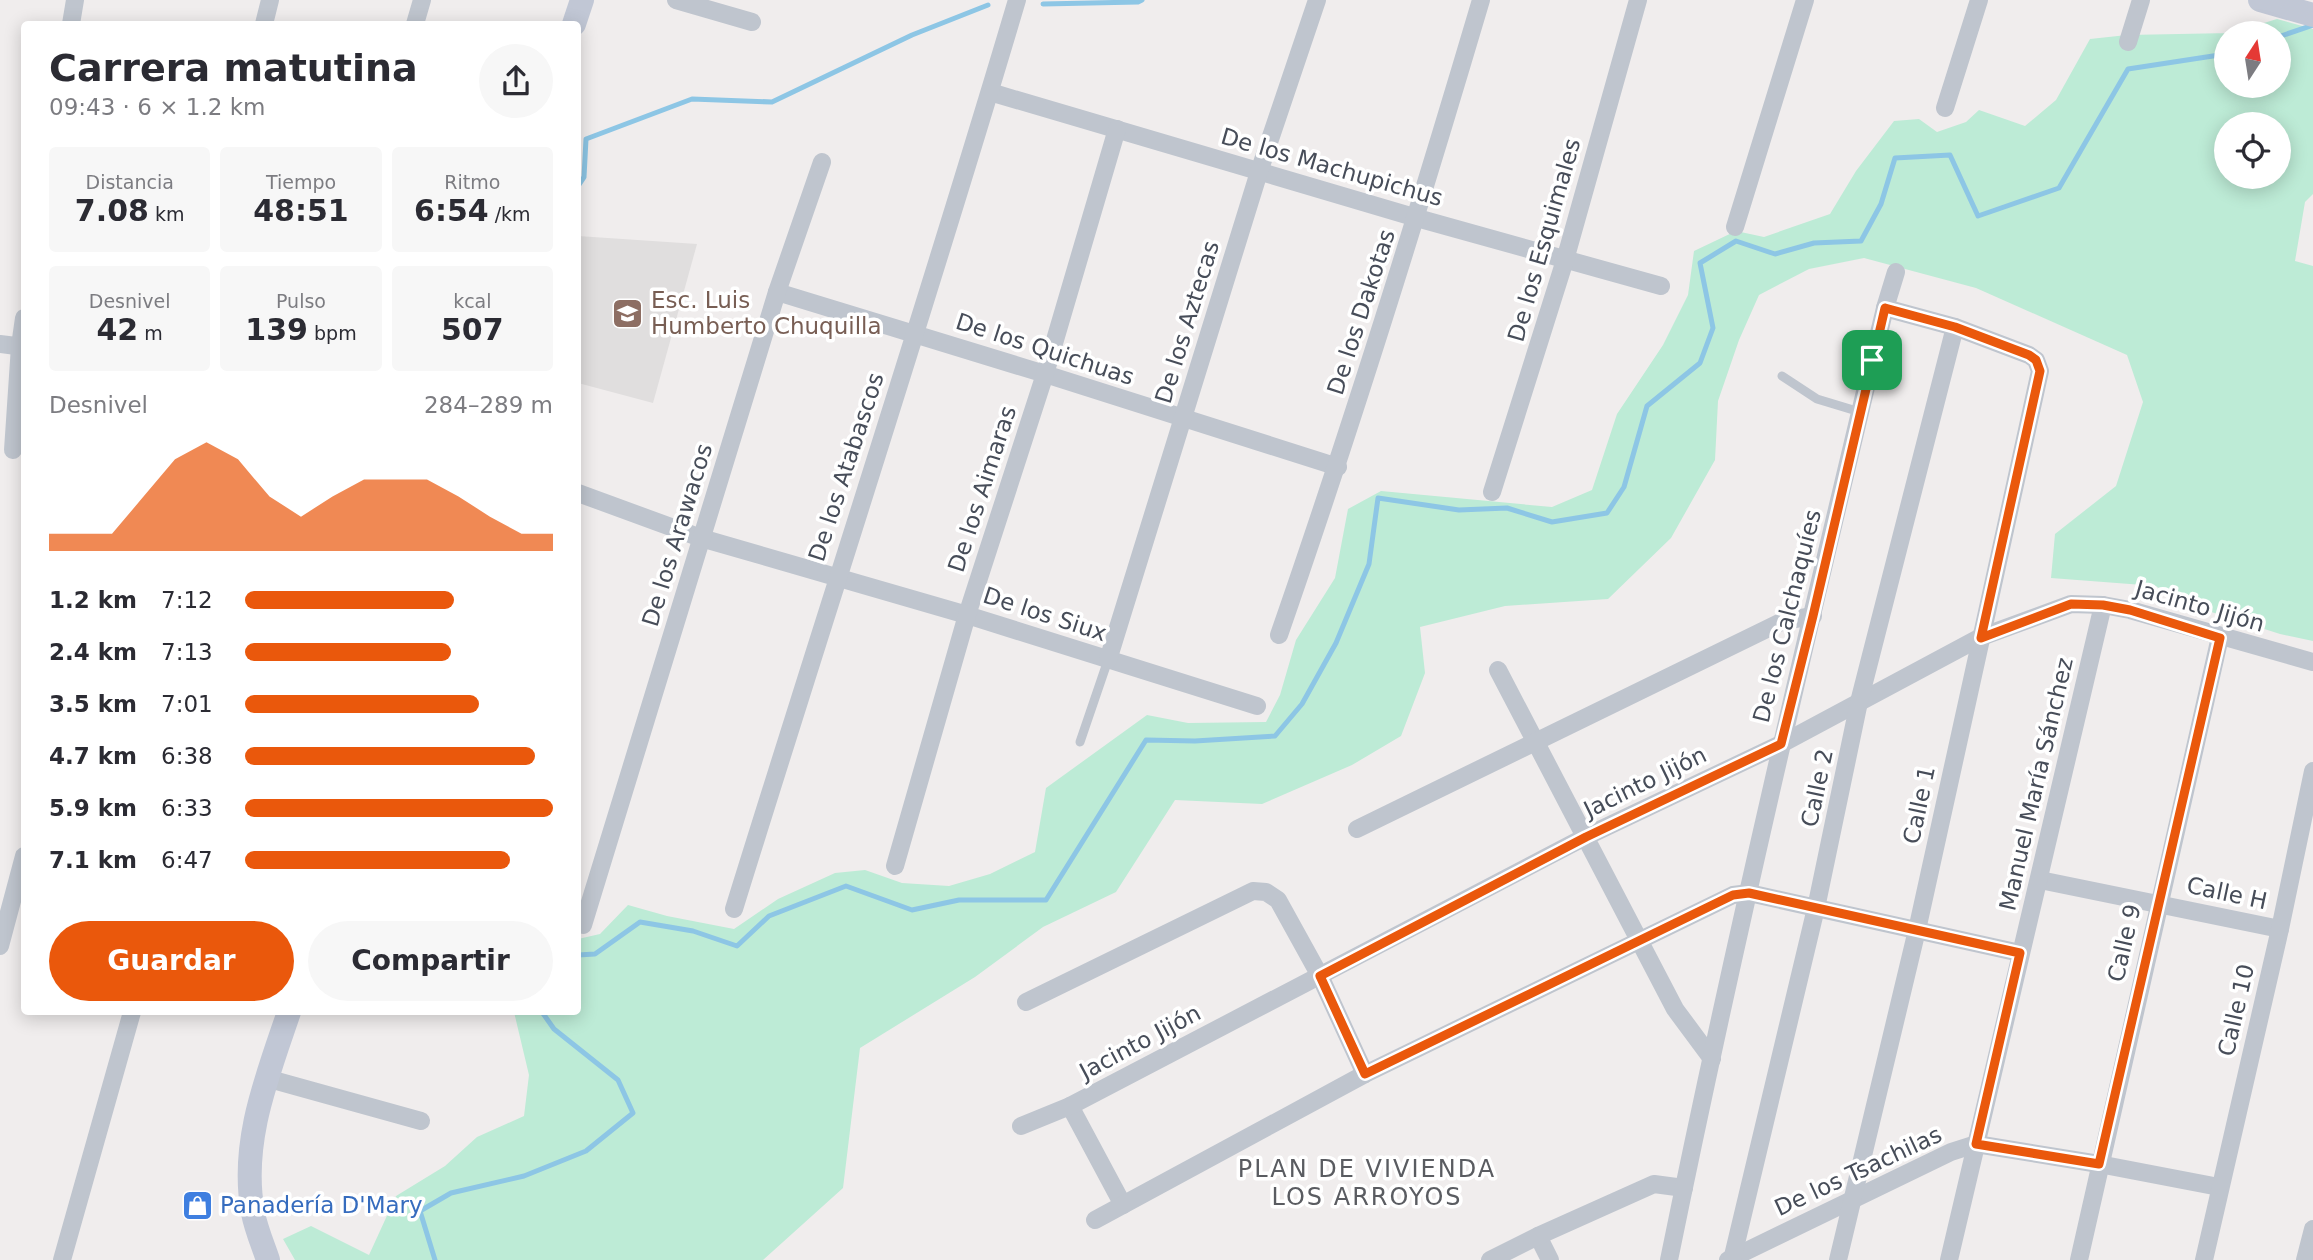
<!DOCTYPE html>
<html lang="es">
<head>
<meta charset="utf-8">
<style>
	:root { --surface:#fff; --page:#f7f7f7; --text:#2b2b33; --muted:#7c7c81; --accent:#ea580c }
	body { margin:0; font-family:"DejaVu Sans",sans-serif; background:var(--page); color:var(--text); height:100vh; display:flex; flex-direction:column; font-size:26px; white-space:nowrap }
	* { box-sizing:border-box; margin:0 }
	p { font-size:23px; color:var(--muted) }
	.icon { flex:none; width:38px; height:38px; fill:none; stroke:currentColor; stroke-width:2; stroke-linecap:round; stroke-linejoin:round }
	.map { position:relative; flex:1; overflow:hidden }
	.details { position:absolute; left:21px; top:21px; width:560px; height:994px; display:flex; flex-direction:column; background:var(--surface); border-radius:7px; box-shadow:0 4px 18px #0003 }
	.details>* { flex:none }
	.needle { width:46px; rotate:12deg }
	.fabs { position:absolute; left:2214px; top:21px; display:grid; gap:14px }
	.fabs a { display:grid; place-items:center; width:77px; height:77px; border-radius:50%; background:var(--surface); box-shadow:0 4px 18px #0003; font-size:35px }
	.pin { position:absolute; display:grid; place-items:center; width:60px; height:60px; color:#fff; margin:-30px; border-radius:14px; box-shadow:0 4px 10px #0006 }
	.round { display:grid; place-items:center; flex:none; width:74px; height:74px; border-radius:37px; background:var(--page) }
	.overview { display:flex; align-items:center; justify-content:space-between; height:119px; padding:0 28px }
	h1 { font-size:38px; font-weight:800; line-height:52px }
	.figures { display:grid; grid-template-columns:repeat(3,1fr); gap:10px; height:119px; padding:7px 28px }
	.figures div { display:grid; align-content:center; border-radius:7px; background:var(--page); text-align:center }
	.figures b { font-size:30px; font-weight:800 }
	.figures small { font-size:19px; font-weight:400 }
	.figures p { font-size:19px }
	.chart { height:196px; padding:14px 28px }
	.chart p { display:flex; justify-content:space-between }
	.chart svg { width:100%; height:126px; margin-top:7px; fill:var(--accent); opacity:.7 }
	.action { display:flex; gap:14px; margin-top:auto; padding:14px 28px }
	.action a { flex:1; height:80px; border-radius:42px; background:var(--accent); color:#fff; font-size:28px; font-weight:800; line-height:80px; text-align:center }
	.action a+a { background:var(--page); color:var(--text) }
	ul { padding:0 28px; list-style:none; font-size:23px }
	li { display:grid; grid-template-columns:112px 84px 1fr; align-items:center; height:52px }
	li i { height:18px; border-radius:9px; background:var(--accent) }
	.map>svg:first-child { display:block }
	.education { fill:#e0dede }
	.green { fill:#bdebd6; fill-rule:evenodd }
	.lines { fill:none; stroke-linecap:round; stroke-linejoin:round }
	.stream { stroke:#8dc6e5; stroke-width:5 }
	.lane { stroke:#bfc5ce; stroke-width:9 }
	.street { stroke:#bfc5ce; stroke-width:18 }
	.secondary { stroke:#c1c7d5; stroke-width:24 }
	.route-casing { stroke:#fff; stroke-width:14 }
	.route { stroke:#ea580c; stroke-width:9 }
	.labels { text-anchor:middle; stroke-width:7; stroke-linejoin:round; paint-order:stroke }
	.street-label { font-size:23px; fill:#474d59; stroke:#fff }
	.education-label { font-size:23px; fill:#785e54; stroke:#fff; text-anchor:start }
	.shop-label { font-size:23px; fill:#366cbe; stroke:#fff; text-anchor:start }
	.neighbourhood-label { font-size:24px; letter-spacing:2px; fill:#5a5c61; stroke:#fff }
</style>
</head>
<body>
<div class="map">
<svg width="2313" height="1260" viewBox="0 0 2313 1260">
	<rect width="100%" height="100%" fill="#f0eded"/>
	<path class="education" d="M578 236 697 244 653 403 578 383Z"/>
	<path class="green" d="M2277 19 2313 29V194L2305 202 2295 261 2313 266V641L2280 634 2174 600 2156 586 2051 578 2055 534 2116 486 2143 402 2127 355 1976 288 1864 258 1809 269 1759 295 1739 340 1718 401 1715 460 1671 538 1608 599 1505 606 1420 627 1425 673 1401 736 1352 765 1262 804 1175 800 1116 892 1043 927 975 977 860 1048 843 1188 763 1260H295L283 1239 311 1226 369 1255 396 1196 445 1166 477 1137 524 1116 529 1075 514 1012H578V939L600 934 628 905 667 916 734 929 778 899 835 873 865 870 902 883 949 886 990 874 1035 852 1046 788 1147 715 1188 723 1266 722 1280 695 1296 640 1335 578 1348 509 1381 491 1552 507 1592 490 1617 414 1663 345 1688 295 1694 251 1736 231 1764 237 1830 214 1856 171 1894 121 1919 119 1937 132 1966 122 1979 110 2025 126 2056 100 2090 39 2127 35 2231 33ZM2226 33H2278V86H2226ZM2226 124H2278V177H2226Z"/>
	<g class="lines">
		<g class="stream">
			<path d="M1043 4 1138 2 1142 0"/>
			<path d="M2278 37 2313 25"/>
			<path d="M578 186 584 177 586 139 692 99 772 102 912 35 988 5"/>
			<path d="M578 955 595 954 640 922 693 931 737 946 769 916 846 886 912 910 959 900H1046L1146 740 1195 741 1275 736 1302 704 1336 643 1369 564 1378 498 1459 510 1507 508 1552 522 1607 513 1624 487 1647 406 1700 363 1713 328 1700 263 1736 241 1775 254 1814 243 1861 241 1881 204 1895 158 1950 155 1978 216 2059 188 2128 69 2226 54"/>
			<path d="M435 1260 420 1211 451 1193 524 1176 586 1151 633 1113 618 1080 554 1029 542 1012"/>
		</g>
		<g class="lane">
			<path d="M1782 376 1817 399 1860 412"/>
			<path d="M1080 742 1108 660"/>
		</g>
		<g class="street">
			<path d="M676 0 752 22"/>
			<path d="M71 24 75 0"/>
			<path d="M264 24 270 0"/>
			<path d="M415 24 422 0"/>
			<path d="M2128 42 2141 0"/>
			<path d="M990 92 1417 218 1661 286"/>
			<path d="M1945 108 1979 0"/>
			<path d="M1735 227 1805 0"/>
			<path d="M777 292 1045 374 1338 467"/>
			<path d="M0 344 24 347"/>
			<path d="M13 450 20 346 24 318"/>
			<path d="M1492 492 1565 260 1638 0"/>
			<path d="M578 493 701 538 967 615 1257 706"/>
			<path d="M1279 635C1352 425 1418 213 1481 0"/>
			<path d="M1108 660 1259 172 1317 0"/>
			<path d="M1498 670 1675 1009 1712 1059"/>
			<path d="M1357 829 1783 621 1813 616"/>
			<path d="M895 866 967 615 1045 374 1117 129"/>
			<path d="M2040 880 2280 929"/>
			<path d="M734 909C828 606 927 304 1017 0"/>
			<path d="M583 925 777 292 822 162"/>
			<path d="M0 946 24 856"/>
			<path d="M1026 1002 1253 891 1266 892 1278 900 1320 976 1365 1074"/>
			<path d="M266 1078 421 1121"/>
			<path d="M1070 1106 1123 1205"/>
			<path d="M1021 1126 1070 1106 1585 837 1781 744 1981 637 2071 604 2103 605 2130 610 2313 662"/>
			<path d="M1095 1220 1365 1074 1733 895 1749 893 2020 953"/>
			<path d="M1538 1236 1550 1260"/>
			<path d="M62 1260 132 1012"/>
			<path d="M1490 1260 1538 1236 1654 1184 1684 1188"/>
			<path d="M1669 1260C1734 941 1809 625 1885 308L1896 272"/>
			<path d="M1728 1260 1951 1152 1976 1144 2099 1164 2219 1187"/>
			<path d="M1732 1260 1816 908 1859 702 1955 327"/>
			<path d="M1838 1260 1917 930 2040 371 2036 360 2029 355 1955 327 1885 308"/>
			<path d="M1949 1260 2103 605"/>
			<path d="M2079 1260 2220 637"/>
			<path d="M2204 1260 2280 929 2313 771"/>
			<path d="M2305 1260 2313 1229"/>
		</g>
		<g class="secondary">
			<path d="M2260 0 2313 15"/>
			<path d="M574 24 582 0"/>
			<path d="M268 1260C263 1245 256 1229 253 1213 240 1143 267 1077 289 1012"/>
		</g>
	</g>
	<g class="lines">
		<defs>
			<path id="route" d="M1885 308 1955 327 2029 355 2036 360 2040 371 1981 638 2071 604 2103 605 2130 610 2220 638 2099 1164 1976 1144 2020 953 1749 893 1733 895 1365 1074 1320 976 1586 837 1781 744 1813 616Z"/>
		</defs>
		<use href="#route" class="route-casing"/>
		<use href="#route" class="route"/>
	</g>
	<defs>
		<symbol id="school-square" viewBox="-11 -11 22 22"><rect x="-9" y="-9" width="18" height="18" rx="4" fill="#8d6e63" stroke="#fff"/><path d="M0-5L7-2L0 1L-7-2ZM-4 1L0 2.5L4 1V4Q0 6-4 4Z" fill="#fff"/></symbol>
		<symbol id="shop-square" viewBox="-11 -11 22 22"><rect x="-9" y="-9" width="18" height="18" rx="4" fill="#3f7fe0" stroke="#fff"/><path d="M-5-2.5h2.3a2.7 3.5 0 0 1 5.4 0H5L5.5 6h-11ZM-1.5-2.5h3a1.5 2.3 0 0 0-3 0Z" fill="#fff"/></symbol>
	</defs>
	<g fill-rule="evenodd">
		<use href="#school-square" x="610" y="296" width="35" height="35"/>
		<use href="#shop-square" x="180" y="1188" width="35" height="35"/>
	</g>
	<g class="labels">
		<g class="street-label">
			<text transform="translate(1332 167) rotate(16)" y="8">De los Machupichus</text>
			<text transform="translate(1544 240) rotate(-74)" y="8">De los Esquimales</text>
			<text transform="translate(1361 312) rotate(-72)" y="8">De los Dakotas</text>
			<text transform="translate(1187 322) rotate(-73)" y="8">De los Aztecas</text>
			<text transform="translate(1045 349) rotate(18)" y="8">De los Quichuas</text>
			<text transform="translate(846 467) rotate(-72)" y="8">De los Atabascos</text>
			<text transform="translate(982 489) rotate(-72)" y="8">De los Aimaras</text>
			<text transform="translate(677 535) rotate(-73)" y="8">De los Arawacos</text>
			<text transform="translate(2200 606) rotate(16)" y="8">Jacinto Jijón</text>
			<text transform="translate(1045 614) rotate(18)" y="8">De los Siux</text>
			<text transform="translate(1787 616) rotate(-76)" y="8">De los Calchaquíes</text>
			<text transform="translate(1645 782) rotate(-26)" y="8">Jacinto Jijón</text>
			<text transform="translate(2036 784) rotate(-77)" y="8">Manuel María Sánchez</text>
			<text transform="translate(1817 788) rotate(-78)" y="8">Calle 2</text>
			<text transform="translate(1919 805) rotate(-78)" y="8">Calle 1</text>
			<text transform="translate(2227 893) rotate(12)" y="8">Calle H</text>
			<text transform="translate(2124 943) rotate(-77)" y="8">Calle 9</text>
			<text transform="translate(2236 1010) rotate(-77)" y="8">Calle 10</text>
			<text transform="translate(1140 1042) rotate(-28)" y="8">Jacinto Jijón</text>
			<text transform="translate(1858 1171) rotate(-25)" y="8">De los Tsachilas</text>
		</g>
		<g class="education-label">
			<text x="651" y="308">Esc. Luis<tspan x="651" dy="26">Humberto Chuquilla</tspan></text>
		</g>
		<g class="shop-label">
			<text x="220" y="1213">Panadería D'Mary</text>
		</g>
		<g class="neighbourhood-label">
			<text x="1367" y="1177">PLAN DE VIVIENDA<tspan x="1367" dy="28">LOS ARROYOS</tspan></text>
		</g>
	</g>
</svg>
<div class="fabs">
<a><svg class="needle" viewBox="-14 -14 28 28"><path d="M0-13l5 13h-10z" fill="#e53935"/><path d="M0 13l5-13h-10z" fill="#7c7c81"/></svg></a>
<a><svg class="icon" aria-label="locate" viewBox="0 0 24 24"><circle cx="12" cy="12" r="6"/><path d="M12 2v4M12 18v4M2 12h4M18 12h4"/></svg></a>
</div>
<div class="pin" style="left:1872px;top:360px;background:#1e9e55"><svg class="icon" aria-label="arrive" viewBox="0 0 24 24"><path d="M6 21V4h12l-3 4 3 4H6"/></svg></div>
<section class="details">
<div class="overview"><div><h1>Carrera matutina</h1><p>09:43 · 6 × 1.2 km</p></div><a class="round"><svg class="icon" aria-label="share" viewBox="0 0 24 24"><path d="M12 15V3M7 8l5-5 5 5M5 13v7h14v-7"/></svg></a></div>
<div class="figures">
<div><p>Distancia</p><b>7.08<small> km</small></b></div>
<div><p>Tiempo</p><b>48:51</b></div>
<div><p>Ritmo</p><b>6:54<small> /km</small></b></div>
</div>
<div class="figures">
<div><p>Desnivel</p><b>42<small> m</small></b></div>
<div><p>Pulso</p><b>139<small> bpm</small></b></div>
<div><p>kcal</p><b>507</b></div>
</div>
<div class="chart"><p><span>Desnivel</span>284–289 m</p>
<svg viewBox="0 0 160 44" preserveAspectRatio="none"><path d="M0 44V38L10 38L20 38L30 25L40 12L50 6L60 12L70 25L80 32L90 25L100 19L110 19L120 19L130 25L140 32L150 38L160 38V44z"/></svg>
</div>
<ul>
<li><b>1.2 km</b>7:12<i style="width:68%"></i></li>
<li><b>2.4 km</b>7:13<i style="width:67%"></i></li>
<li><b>3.5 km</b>7:01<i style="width:76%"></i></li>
<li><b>4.7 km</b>6:38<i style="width:94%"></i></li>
<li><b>5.9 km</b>6:33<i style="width:100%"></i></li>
<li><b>7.1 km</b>6:47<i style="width:86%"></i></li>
</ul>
<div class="action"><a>Guardar</a><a>Compartir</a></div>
</section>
</div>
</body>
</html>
